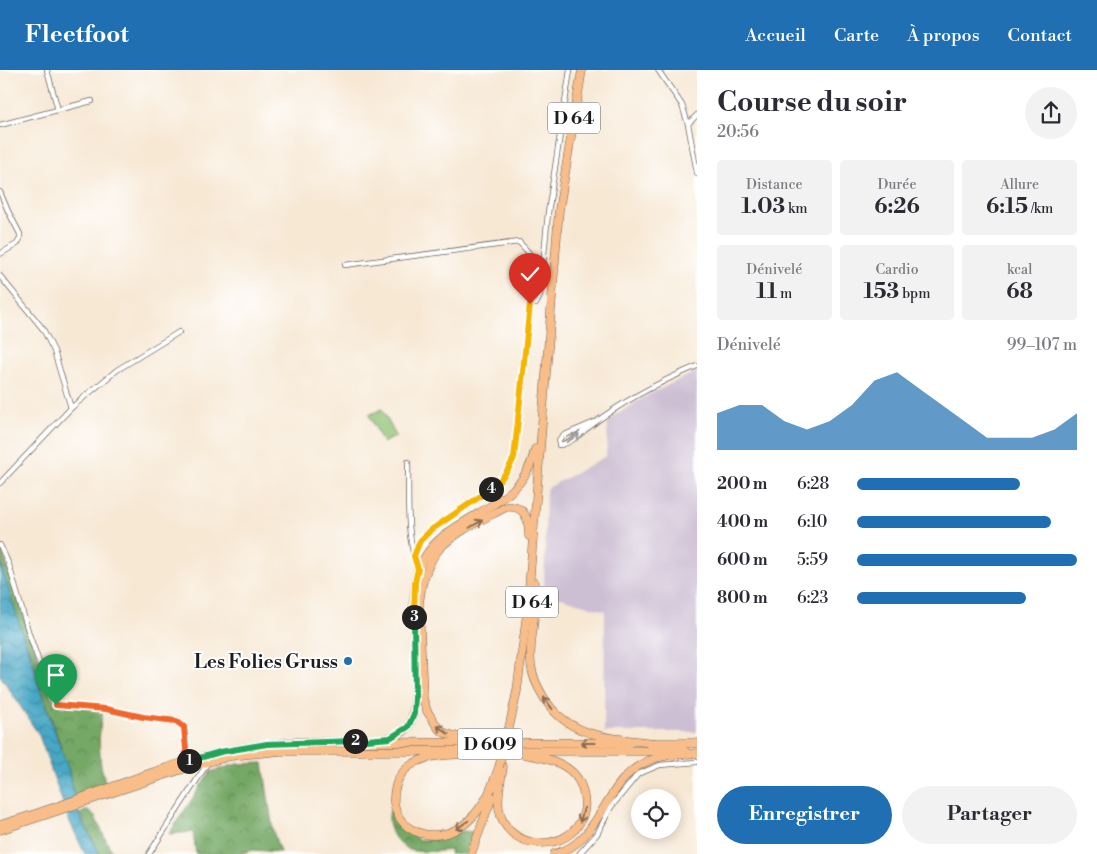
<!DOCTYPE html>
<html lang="fr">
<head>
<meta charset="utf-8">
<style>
	:root { --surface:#fff; --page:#f2f2f3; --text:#2b2b33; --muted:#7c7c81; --accent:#1f6fb2 }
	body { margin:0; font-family:"Libre Bodoni",serif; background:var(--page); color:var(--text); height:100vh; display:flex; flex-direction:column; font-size:19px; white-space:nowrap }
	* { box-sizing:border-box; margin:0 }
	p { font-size:16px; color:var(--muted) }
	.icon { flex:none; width:28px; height:28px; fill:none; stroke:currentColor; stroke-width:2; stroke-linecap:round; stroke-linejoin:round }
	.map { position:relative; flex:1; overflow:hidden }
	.details { display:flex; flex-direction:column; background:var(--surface); width:400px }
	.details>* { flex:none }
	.buttons { position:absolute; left:631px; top:719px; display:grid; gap:10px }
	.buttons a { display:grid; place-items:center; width:50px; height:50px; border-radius:50%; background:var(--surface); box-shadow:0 2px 12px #0003; font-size:25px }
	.pin { position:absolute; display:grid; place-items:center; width:42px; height:42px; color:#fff; margin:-51px -21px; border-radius:50% 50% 50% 0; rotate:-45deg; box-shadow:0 0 5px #0007 }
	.pin .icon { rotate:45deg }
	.km { position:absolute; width:25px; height:25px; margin:-12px; border-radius:50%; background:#222; color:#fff; font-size:14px; line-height:25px; text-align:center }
	.round { display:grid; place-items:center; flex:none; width:52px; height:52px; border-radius:26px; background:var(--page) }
	.overview { display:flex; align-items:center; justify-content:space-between; height:85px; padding:0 20px }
	h1 { font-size:28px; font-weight:700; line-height:38px }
	.stats { display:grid; grid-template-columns:repeat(3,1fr); gap:8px; height:85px; padding:5px 20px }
	.stats div { display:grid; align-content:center; border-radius:5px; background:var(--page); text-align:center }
	.stats b { font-size:21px; font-weight:700 }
	.stats small { font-size:14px; font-weight:400 }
	.stats p { font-size:14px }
	.chart { height:140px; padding:10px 20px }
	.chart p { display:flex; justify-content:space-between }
	.chart svg { width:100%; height:90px; margin-top:5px; fill:var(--accent); opacity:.7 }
	.action { display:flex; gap:10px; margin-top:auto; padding:10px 20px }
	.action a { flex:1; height:58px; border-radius:30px; background:var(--accent); color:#fff; font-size:20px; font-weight:700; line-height:58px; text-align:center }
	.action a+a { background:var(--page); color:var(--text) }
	ul { padding:0 20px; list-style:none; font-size:16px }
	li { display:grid; grid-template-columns:80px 60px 1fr; align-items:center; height:38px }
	li i { height:12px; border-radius:6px; background:var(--accent) }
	header { display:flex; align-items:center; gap:30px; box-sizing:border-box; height:70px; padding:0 25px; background:var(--accent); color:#fff }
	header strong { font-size:24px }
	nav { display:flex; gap:28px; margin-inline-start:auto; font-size:18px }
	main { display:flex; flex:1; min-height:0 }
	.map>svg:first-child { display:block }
	.industrial { fill:#ccbed3 }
	.forest { fill:url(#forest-crowns); stroke:#486240 }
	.garden { fill:#90c273; stroke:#566f48 }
	.water { fill:url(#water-waves); stroke:#316270 }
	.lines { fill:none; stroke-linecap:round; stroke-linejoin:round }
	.minor-casing { stroke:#69635c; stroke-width:6 }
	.primary-casing { stroke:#69635c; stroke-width:9 }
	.trunk-casing { stroke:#69635c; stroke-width:9 }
	.minor { stroke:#fff; stroke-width:4.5 }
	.primary { stroke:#f8bd88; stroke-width:8 }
	.trunk { stroke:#f8bd88; stroke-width:8 }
	.trunk-bridge-casing { stroke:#69635c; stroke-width:9; stroke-linecap:butt }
	.trunk-bridge { stroke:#f8bd88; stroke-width:8 }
	.oneway { stroke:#999 }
	.oneway2 { stroke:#8a6c52 }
	.split-1-casing { stroke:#fff; stroke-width:10 }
	.split-2-casing { stroke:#fff; stroke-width:10 }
	.split-3-casing { stroke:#fff; stroke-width:10 }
	.split-4-casing { stroke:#fff; stroke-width:10 }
	.split-5-casing { stroke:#fff; stroke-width:10 }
	.split-1 { stroke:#f0652b; stroke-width:6 }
	.split-2 { stroke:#22a559; stroke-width:6 }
	.split-3 { stroke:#22a559; stroke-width:6 }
	.split-4 { stroke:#f5b400; stroke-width:6 }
	.split-5 { stroke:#f5b400; stroke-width:6 }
	.poi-dot { fill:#1f6fb2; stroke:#fff; stroke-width:2 }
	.labels { text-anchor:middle; stroke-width:4; stroke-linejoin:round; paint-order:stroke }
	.shield { fill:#fff; stroke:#606060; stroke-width:1 }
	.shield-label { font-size:18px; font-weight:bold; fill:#1c1c1c }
	.poi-label { font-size:19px; font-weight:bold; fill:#1c1c1c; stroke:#fff; text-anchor:end }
</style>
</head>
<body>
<header>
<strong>Fleetfoot</strong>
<nav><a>Accueil</a><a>Carte</a><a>À propos</a><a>Contact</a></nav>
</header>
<main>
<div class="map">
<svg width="697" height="784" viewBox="0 0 697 784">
	<defs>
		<pattern id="forest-crowns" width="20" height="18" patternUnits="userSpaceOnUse" patternTransform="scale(1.25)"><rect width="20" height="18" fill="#74a865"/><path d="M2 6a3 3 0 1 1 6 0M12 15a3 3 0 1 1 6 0" fill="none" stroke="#5e8852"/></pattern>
		<pattern id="water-waves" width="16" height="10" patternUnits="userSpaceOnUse" patternTransform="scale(1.25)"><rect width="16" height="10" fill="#46a7c5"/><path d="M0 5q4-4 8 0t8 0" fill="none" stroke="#3a879f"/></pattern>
	</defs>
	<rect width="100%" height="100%" fill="#fff"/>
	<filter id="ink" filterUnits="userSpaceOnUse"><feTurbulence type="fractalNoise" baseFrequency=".02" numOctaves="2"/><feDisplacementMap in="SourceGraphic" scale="10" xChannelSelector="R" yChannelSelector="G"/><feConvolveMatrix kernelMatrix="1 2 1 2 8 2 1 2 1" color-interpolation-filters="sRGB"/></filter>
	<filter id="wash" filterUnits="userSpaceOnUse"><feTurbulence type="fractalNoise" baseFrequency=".0096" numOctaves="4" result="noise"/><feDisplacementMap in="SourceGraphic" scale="20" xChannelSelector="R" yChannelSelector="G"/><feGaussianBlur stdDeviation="1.12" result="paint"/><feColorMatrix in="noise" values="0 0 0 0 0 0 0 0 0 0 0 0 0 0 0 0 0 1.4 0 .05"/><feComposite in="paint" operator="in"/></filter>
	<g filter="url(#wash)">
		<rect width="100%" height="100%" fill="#f7e8d4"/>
		<path class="industrial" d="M697 301V662H604L605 541 544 523 546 419 606 386 608 353 614 346 648 325Z"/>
		<g class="forest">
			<path d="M0 475 51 627 57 635 104 639C98 657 99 677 101 696 103 705 106 710 105 720L82 727 73 724C65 679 45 637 34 592 31 582 26 573 22 564 12 537 0 503 0 475Z"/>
			<path d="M263 693 273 761 280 782 253 780 240 784H196L193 762 169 764 210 702 237 694Z"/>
			<path d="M88 740 94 745 113 784H100L79 744Z"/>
			<path d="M390 740 403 758 419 770 440 769 463 761 473 762 466 784H450L451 780C441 781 419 783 410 780 394 773 386 756 390 740Z"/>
		</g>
		<path class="garden" d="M382 339 396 366 383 373 369 345Z"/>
		<path class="water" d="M0 492 22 562 33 592 42 625 68 698 79 744 100 784H85L68 748 39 665 0 605Z"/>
	</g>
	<g filter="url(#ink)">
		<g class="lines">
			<defs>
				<g id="minor">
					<path d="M47 0 58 40"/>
					<path d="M658 0 682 35 688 54 697 103"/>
					<path d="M688 54 697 45"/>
					<path d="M0 55 92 31"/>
					<path d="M0 122 8 141 20 164V169L17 174 0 184"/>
					<path d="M345 195 519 172 529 183 531 199 530 234 514 388 508 401 499 412 431 460 420 471 414 486"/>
					<path d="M0 206 43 259 54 281 71 338"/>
					<path d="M530 234H536L540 226 548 143 570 0"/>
					<path d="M595 352 562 366 559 370V375C570 374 581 363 589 357 622 332 659 312 697 296"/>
					<path d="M408 392C409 426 405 465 418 498"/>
					<path d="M0 413 71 338 117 300 179 262"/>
					<path d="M0 475 9 495 29 564 53 632 57 635 106 639 143 647 176 651 184 657 185 662V682L188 693"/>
					<path d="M149 784 209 691"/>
					<path d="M579 784 597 764 611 737 638 704 660 695 697 692"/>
				</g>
				<g id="primary">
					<path d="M422 514 419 533 420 559 423 629 427 641 439 659 445 663 469 670"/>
					<path d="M381 669C390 668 402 665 408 657 422 639 413 559 414 534 414 522 415 511 418 499"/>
					<path d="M649 673H697"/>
					<path d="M519 681H685"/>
					<path d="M0 755C74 734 144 701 218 683 244 677 271 674 298 672L630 673"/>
					<path d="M0 760 189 697 231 686 280 681H460"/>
				</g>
				<g id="trunk">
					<path d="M418 499C424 487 430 477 441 468 475 439 525 431 535 379"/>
					<path d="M535 513C535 524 535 536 534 547 533 562 529 579 531 594 532 605 537 616 543 626 567 668 611 668 654 673"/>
					<path d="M422 514C426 502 430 489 439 479 456 461 484 449 506 437 525 435 529 449 529 466"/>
					<path d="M509 658 517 621 527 543 559 140 582 0"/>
					<path d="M492 717C485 732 476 746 462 756 437 773 400 766 394 733 393 721 397 707 406 699 423 684 447 685 468 684 480 683 493 680 505 681 512 681 518 683 524 684 548 688 577 694 583 722 585 730 586 737 583 745 571 784 505 783 499 738 497 725 501 710 503 697"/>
					<path d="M490 721 499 697"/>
					<path d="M471 784 492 727"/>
					<path d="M554 784C600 774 604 712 644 693 660 684 679 685 697 683"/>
				</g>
			</defs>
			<use href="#minor" class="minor-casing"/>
			<use href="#primary" class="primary-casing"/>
			<use href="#trunk" class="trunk-casing"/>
			<use href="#minor" class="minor"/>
			<use href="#primary" class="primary"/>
			<use href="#trunk" class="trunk"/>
			<defs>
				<path id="trunk-bridge" d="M499 697 509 658"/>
			</defs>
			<use href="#trunk-bridge" class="trunk-bridge-casing"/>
			<use href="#trunk-bridge" class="trunk-bridge"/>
		</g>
		<defs><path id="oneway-shaft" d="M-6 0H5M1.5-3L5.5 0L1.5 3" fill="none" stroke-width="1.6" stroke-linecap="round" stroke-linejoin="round" transform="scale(1.25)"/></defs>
		<use class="oneway" href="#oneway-shaft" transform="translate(573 368) rotate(-33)"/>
		<g class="oneway2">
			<use href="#oneway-shaft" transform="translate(476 454) rotate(-30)"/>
			<use href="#oneway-shaft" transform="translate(548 633) rotate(-126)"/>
			<use href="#oneway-shaft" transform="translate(443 660) rotate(-144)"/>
			<use href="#oneway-shaft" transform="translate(588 673) rotate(-180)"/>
			<use href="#oneway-shaft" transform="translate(582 745) rotate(107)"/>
			<use href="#oneway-shaft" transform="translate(462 755) rotate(145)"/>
		</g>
	</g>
	<g class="lines" filter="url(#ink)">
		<defs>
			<path id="split-1" d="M56 635 106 639 143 647 176 651 184 657 187 691H189"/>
			<path id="split-2" d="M189 691 220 682 267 674 355 671"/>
			<path id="split-3" d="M355 671 390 668 408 657 414 644 415 627 414 547"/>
			<path id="split-4" d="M414 547 415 512 418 499 414 486 420 471 431 460 491 419"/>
			<path id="split-5" d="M491 419C502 410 508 401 514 388L530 234"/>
		</defs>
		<use href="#split-1" class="split-1-casing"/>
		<use href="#split-2" class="split-2-casing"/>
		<use href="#split-3" class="split-3-casing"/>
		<use href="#split-4" class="split-4-casing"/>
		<use href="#split-5" class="split-5-casing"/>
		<use href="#split-1" class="split-1"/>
		<use href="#split-2" class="split-2"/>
		<use href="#split-3" class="split-3"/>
		<use href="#split-4" class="split-4"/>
		<use href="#split-5" class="split-5"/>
	</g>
	<circle class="poi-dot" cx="348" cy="591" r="5"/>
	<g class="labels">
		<g class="shield">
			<rect x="548" y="32.5" width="52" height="31" rx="4"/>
			<rect x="506" y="516.5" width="52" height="31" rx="4"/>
			<rect x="457.5" y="658.5" width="65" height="31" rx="4"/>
		</g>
		<g class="shield-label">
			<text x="574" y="54">D 64</text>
			<text x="532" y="538">D 64</text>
			<text x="490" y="680">D 609</text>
		</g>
		<g class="poi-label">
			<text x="338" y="598">Les Folies Gruss</text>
		</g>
	</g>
</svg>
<div class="buttons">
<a><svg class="icon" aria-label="locate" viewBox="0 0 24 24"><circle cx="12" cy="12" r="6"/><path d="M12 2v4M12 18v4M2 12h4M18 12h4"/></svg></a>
</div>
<div class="pin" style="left:56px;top:635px;background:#1e9e55"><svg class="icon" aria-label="arrive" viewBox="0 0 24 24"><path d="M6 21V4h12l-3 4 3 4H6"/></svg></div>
<div class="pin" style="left:530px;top:234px;background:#d93025"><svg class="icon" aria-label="check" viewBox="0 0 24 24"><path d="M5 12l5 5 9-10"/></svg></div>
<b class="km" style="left:189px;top:691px">1</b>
<b class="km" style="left:355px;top:671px">2</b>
<b class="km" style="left:414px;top:547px">3</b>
<b class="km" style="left:491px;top:419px">4</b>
</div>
<section class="details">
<div class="overview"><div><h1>Course du soir</h1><p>20:56</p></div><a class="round"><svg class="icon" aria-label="share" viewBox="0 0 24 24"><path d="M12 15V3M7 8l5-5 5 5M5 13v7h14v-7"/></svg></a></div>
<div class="stats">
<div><p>Distance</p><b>1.03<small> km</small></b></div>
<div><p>Durée</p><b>6:26</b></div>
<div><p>Allure</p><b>6:15<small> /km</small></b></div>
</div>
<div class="stats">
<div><p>Dénivelé</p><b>11<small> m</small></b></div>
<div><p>Cardio</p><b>153<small> bpm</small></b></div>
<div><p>kcal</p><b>68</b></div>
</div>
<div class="chart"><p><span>Dénivelé</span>99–107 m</p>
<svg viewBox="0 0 160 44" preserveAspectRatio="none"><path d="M0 44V26L10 22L20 22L30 30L40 34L50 30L60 22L70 10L80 6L90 14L100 22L110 30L120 38L130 38L140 38L150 34L160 26V44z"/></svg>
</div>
<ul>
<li><b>200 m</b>6:28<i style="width:74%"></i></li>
<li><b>400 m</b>6:10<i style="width:88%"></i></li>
<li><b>600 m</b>5:59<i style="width:100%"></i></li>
<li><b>800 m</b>6:23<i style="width:77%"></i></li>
</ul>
<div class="action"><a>Enregistrer</a><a>Partager</a></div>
</section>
</main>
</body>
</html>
